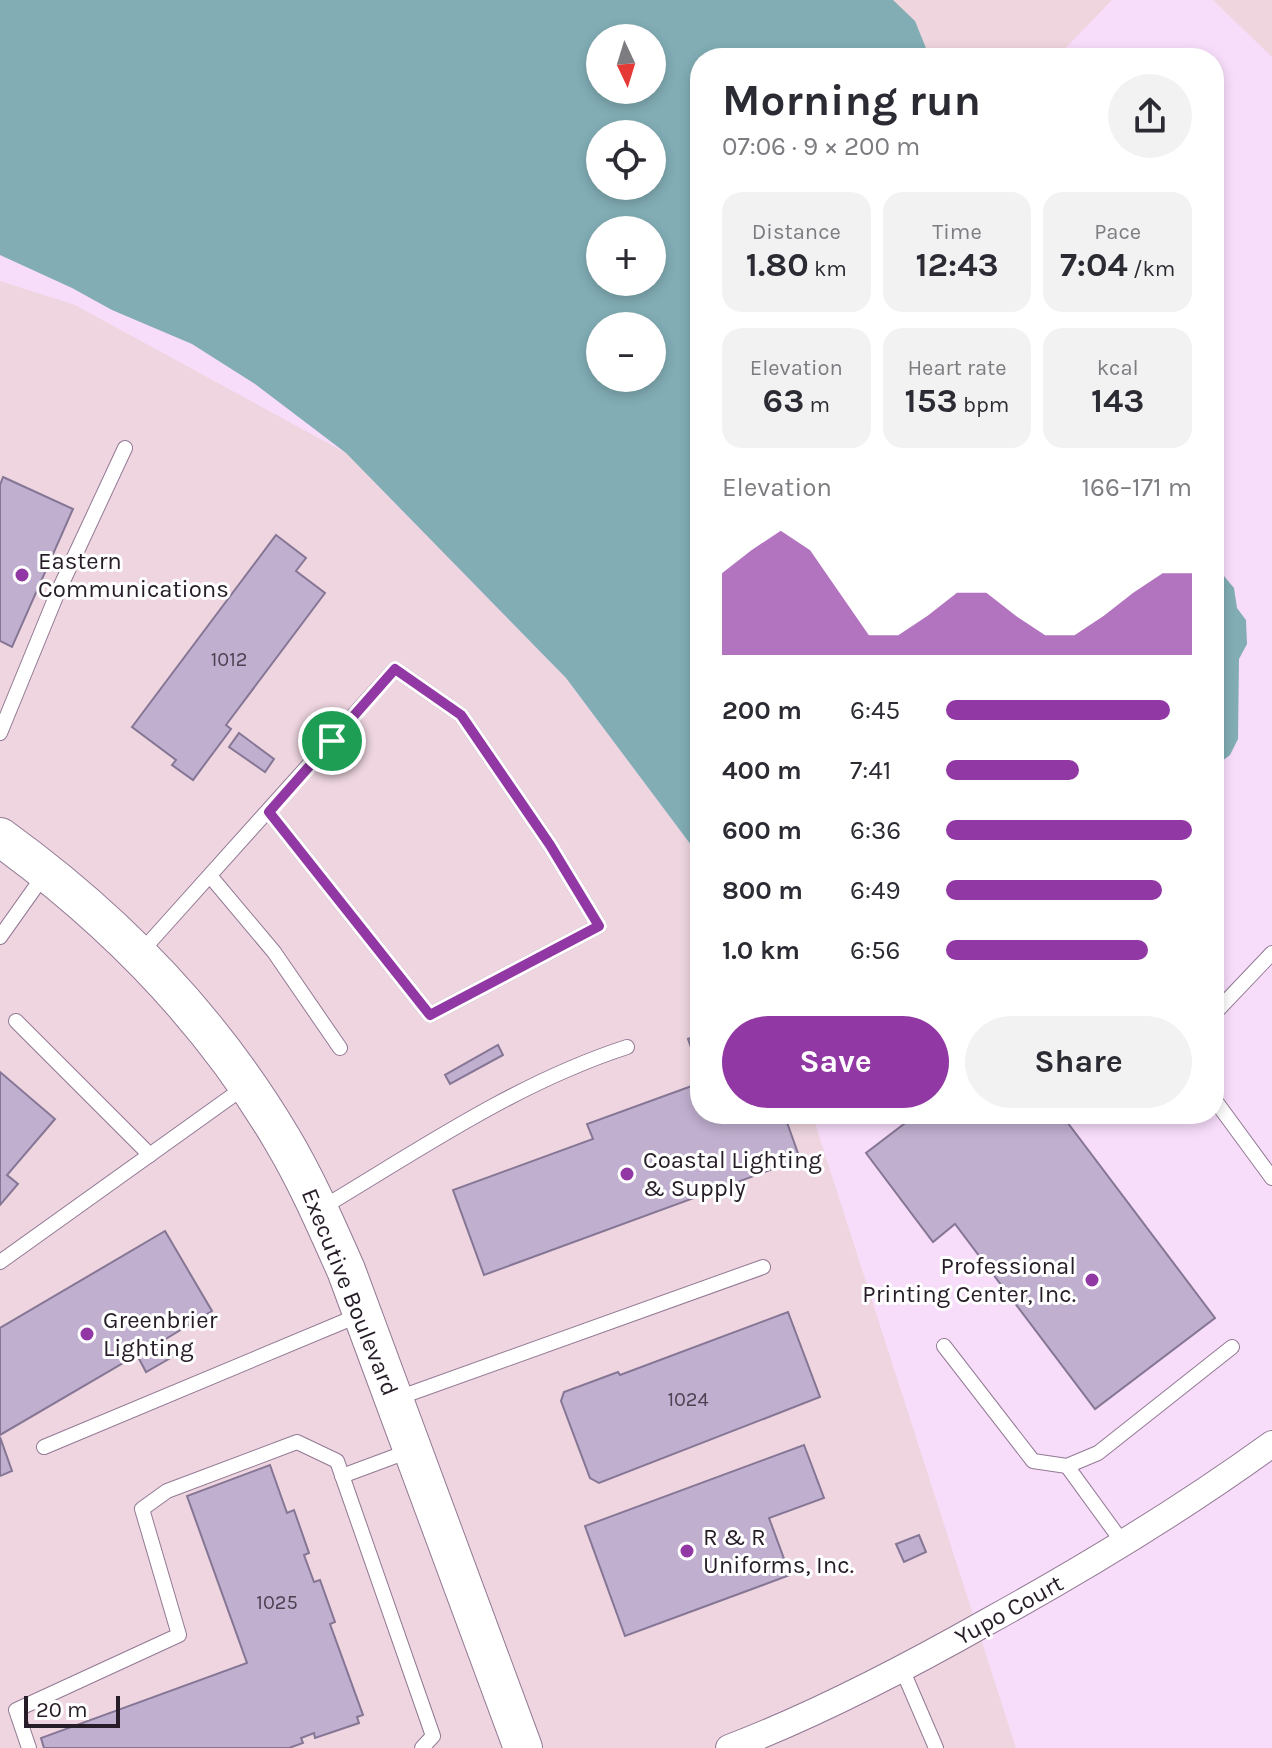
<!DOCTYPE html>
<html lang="en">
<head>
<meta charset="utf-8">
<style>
	:root { --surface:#fff; --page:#f2f2f3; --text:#2b2b33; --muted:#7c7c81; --accent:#9238a4 }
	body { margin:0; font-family:Karla,sans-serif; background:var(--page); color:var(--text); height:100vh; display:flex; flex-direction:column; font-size:30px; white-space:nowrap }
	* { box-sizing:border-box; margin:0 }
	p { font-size:26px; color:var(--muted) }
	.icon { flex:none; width:44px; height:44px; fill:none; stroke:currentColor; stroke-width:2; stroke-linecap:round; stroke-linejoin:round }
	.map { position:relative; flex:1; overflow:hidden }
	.details { position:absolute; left:690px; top:48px; width:534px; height:1076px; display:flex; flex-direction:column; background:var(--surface); border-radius:32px; box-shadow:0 4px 12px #0003 }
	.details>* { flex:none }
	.needle { width:52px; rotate:176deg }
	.tools { position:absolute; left:586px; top:24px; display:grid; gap:16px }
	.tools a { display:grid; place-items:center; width:80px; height:80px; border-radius:50%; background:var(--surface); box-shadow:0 4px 12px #0003; font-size:40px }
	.scale { position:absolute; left:24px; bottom:20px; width:96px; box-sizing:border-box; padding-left:8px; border:4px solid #271d28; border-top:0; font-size:22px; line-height:28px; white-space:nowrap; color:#271d28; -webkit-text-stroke:6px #fff; paint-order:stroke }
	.pin { position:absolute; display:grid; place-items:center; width:68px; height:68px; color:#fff; margin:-34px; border:4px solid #fff; border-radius:50%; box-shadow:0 2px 8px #0007 }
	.round { display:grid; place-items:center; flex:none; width:84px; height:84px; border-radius:42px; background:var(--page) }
	.overview { display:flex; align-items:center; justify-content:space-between; height:136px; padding:0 32px }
	h1 { font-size:44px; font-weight:700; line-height:60px }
	.metrics { display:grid; grid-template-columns:repeat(3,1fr); gap:12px; height:136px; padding:8px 32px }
	.metrics div { display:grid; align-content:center; border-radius:20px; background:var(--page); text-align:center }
	.metrics b { font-size:34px; font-weight:700 }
	.metrics small { font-size:22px; font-weight:400 }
	.metrics p { font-size:22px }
	.chart { height:224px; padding:16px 32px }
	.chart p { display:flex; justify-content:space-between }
	.chart svg { width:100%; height:144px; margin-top:8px; fill:var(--accent); opacity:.7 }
	.action { display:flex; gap:16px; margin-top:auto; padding:16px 32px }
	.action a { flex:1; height:92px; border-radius:48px; background:var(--accent); color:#fff; font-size:32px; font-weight:700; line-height:92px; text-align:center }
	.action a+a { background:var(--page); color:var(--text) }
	ul { padding:0 32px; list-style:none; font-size:26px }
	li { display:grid; grid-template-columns:128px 96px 1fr; align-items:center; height:60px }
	li i { height:20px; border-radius:10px; background:var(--accent) }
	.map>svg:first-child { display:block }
	.commercial { fill:#eed5df }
	.industrial { fill:#efd5dd }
	.water { fill:#82adb5; fill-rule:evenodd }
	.building { fill:#c0afcf; stroke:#867695; stroke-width:2 }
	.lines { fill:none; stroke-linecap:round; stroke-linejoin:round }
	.lane-casing { stroke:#927994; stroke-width:16 }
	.street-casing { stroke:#927994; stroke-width:28 }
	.secondary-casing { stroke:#927994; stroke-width:40 }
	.lane { stroke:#fff; stroke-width:14 }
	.street { stroke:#fff; stroke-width:26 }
	.secondary { stroke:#fff; stroke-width:38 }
	.route-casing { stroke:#fff; stroke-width:16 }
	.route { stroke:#9238a4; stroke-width:10 }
	.poi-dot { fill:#9238a4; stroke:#fff; stroke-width:3 }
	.labels { text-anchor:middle; stroke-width:6; stroke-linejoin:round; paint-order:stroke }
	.number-label { font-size:20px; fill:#4d4252 }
	.poi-label { font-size:24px; fill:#271d28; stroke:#fff; text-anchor:start }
	.street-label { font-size:24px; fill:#271d28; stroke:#fff }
</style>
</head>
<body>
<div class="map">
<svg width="1272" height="1748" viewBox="0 0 1272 1748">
	<rect width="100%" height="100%" fill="#f8ddfb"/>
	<path class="commercial" d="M0 281 75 305 346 453 566 678 700 857V1114H812L1016 1748H0Z"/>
	<g class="industrial">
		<path d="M808 0H1112L1056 58H868Z"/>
		<path d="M1213 0H1272V57Z"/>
	</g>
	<g class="water">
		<path d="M0 0H893L915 21 930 58H700V857L566 678 346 453 255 384 192 344 112 310 72 288 0 255ZM600 38H652V90H600ZM600 134H652V186H600ZM600 230H652V282H600ZM600 326H652V378H600Z"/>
		<path d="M1214 564 1234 588 1237 608 1246 620 1247 644 1239 659 1238 739 1230 755 1214 767Z"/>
	</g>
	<g class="building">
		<path d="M3 477 73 509 12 647 0 641V485Z"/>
		<path d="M276 535 306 558 296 571 325 593 226 725 231 729 193 780 172 765 176 760 132 727Z"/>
		<path d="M239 733 274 759 265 772 229 747Z"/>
		<path d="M700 1035V1073L688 1039Z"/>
		<path d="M498 1045 503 1055 450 1084 445 1075Z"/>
		<path d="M0 1072 55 1119 7 1175 18 1184 0 1205Z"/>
		<path d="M700 1083V1114H784L800 1159 484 1275 453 1190 593 1139 587 1124Z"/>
		<path d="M917 1114H1061L1215 1318 1095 1409 955 1224 933 1242 866 1153Z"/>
		<path d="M165 1231 212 1311 164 1340 174 1356 146 1372 137 1355 0 1435V1328Z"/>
		<path d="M788 1312 820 1397 599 1483 590 1478 561 1401 564 1392 618 1372 620 1375Z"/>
		<path d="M0 1437 12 1471 0 1476Z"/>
		<path d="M804 1445 824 1498 769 1518 790 1575 625 1636 585 1526Z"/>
		<path d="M270 1465 287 1513 294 1510 309 1553 304 1555 314 1582 320 1580 335 1622 330 1624 363 1715 357 1717 359 1723 315 1738 314 1733 301 1738 303 1743 289 1748H44L41 1738 247 1663 187 1496Z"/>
		<path d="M919 1535 926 1552 904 1562 896 1544Z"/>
	</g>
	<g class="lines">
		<defs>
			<g id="lane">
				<path d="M0 733 57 594 125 448"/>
				<path d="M211 877 274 952 340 1048"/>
				<path d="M0 937 44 875"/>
				<path d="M140 953 395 669 461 715 550 845 599 926 430 1015 269 812"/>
				<path d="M1214 1014 1272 953"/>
				<path d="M16 1021 150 1155"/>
				<path d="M1214 1099 1272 1178"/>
				<path d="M320 1209C419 1150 516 1083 627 1047"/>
				<path d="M0 1262 246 1086"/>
				<path d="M944 1346 1033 1461 1067 1466 1098 1453 1232 1347"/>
				<path d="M395 1399 763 1267"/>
				<path d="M44 1447 362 1314"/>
				<path d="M1067 1466 1123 1543"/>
				<path d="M342 1476 412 1450"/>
				<path d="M902 1669 936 1748"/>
				<path d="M29 1748 16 1710 179 1635 142 1509 167 1491 297 1442 337 1461 433 1736 422 1748"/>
			</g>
			<path id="street" d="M729 1748C818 1714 904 1669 987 1622 1085 1568 1181 1510 1272 1444"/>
			<path id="secondary" d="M0 837C112 918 211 1019 282 1139 307 1181 326 1225 346 1270L523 1748"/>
		</defs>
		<use href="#lane" class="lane-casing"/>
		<use href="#street" class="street-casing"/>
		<use href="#secondary" class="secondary-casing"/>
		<use href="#lane" class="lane"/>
		<use href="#street" class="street"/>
		<use href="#secondary" class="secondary"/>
	</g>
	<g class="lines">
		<defs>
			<path id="route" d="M395 669 461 715 550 845 599 926 430 1015 269 812Z"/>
		</defs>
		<use href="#route" class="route-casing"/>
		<use href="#route" class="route"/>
	</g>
	<g class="poi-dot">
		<circle cx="22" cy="575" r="8"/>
		<circle cx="627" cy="1174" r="8"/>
		<circle cx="1092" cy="1280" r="8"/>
		<circle cx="87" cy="1334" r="8"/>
		<circle cx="687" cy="1551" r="8"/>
	</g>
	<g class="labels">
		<g class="number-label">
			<text x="229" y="666">1012</text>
			<text x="688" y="1406">1024</text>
			<text x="277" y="1609">1025</text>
		</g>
		<g class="poi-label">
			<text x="38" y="569">Eastern<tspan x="38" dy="28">Communications</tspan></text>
			<text x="643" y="1168">Coastal Lighting<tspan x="643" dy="28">&amp; Supply</tspan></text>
			<text x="1076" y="1274" text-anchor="end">Professional<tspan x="1076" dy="28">Printing Center, Inc.</tspan></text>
			<text x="103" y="1328">Greenbrier<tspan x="103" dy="28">Lighting</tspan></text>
			<text x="703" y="1545">R &amp; R<tspan x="703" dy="28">Uniforms, Inc.</tspan></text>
		</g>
		<g class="street-label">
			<text transform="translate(350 1292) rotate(68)" y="8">Executive Boulevard</text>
			<text transform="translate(1009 1610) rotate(-29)" y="8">Yupo Court</text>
		</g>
	</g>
</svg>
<div class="tools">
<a><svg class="needle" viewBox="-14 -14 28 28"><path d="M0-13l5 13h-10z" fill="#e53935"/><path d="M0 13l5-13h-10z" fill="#7c7c81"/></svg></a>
<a><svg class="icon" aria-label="locate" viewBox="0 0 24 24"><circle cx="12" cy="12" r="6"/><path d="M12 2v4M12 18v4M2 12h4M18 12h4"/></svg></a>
<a>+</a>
<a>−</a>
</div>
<div class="scale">20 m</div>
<div class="pin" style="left:332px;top:741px;background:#1e9e55"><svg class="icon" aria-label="arrive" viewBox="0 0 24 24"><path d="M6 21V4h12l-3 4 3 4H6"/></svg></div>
<section class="details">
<div class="overview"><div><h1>Morning run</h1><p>07:06 · 9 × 200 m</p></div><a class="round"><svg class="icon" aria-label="share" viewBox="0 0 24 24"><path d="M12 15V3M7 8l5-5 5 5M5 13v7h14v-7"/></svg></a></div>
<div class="metrics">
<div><p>Distance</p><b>1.80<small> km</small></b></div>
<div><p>Time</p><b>12:43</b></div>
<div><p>Pace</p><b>7:04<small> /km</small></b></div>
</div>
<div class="metrics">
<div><p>Elevation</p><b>63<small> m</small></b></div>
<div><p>Heart rate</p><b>153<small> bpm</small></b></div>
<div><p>kcal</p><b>143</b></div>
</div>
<div class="chart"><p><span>Elevation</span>166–171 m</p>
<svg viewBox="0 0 160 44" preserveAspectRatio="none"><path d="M0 44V19L10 12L20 6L30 12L40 25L50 38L60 38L70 32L80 25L90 25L100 32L110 38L120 38L130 32L140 25L150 19L160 19V44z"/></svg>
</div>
<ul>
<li><b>200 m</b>6:45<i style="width:91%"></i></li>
<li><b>400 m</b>7:41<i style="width:54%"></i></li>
<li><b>600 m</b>6:36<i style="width:100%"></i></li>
<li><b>800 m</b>6:49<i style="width:88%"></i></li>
<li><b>1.0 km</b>6:56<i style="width:82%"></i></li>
</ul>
<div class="action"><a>Save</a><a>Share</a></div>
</section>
</div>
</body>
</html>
